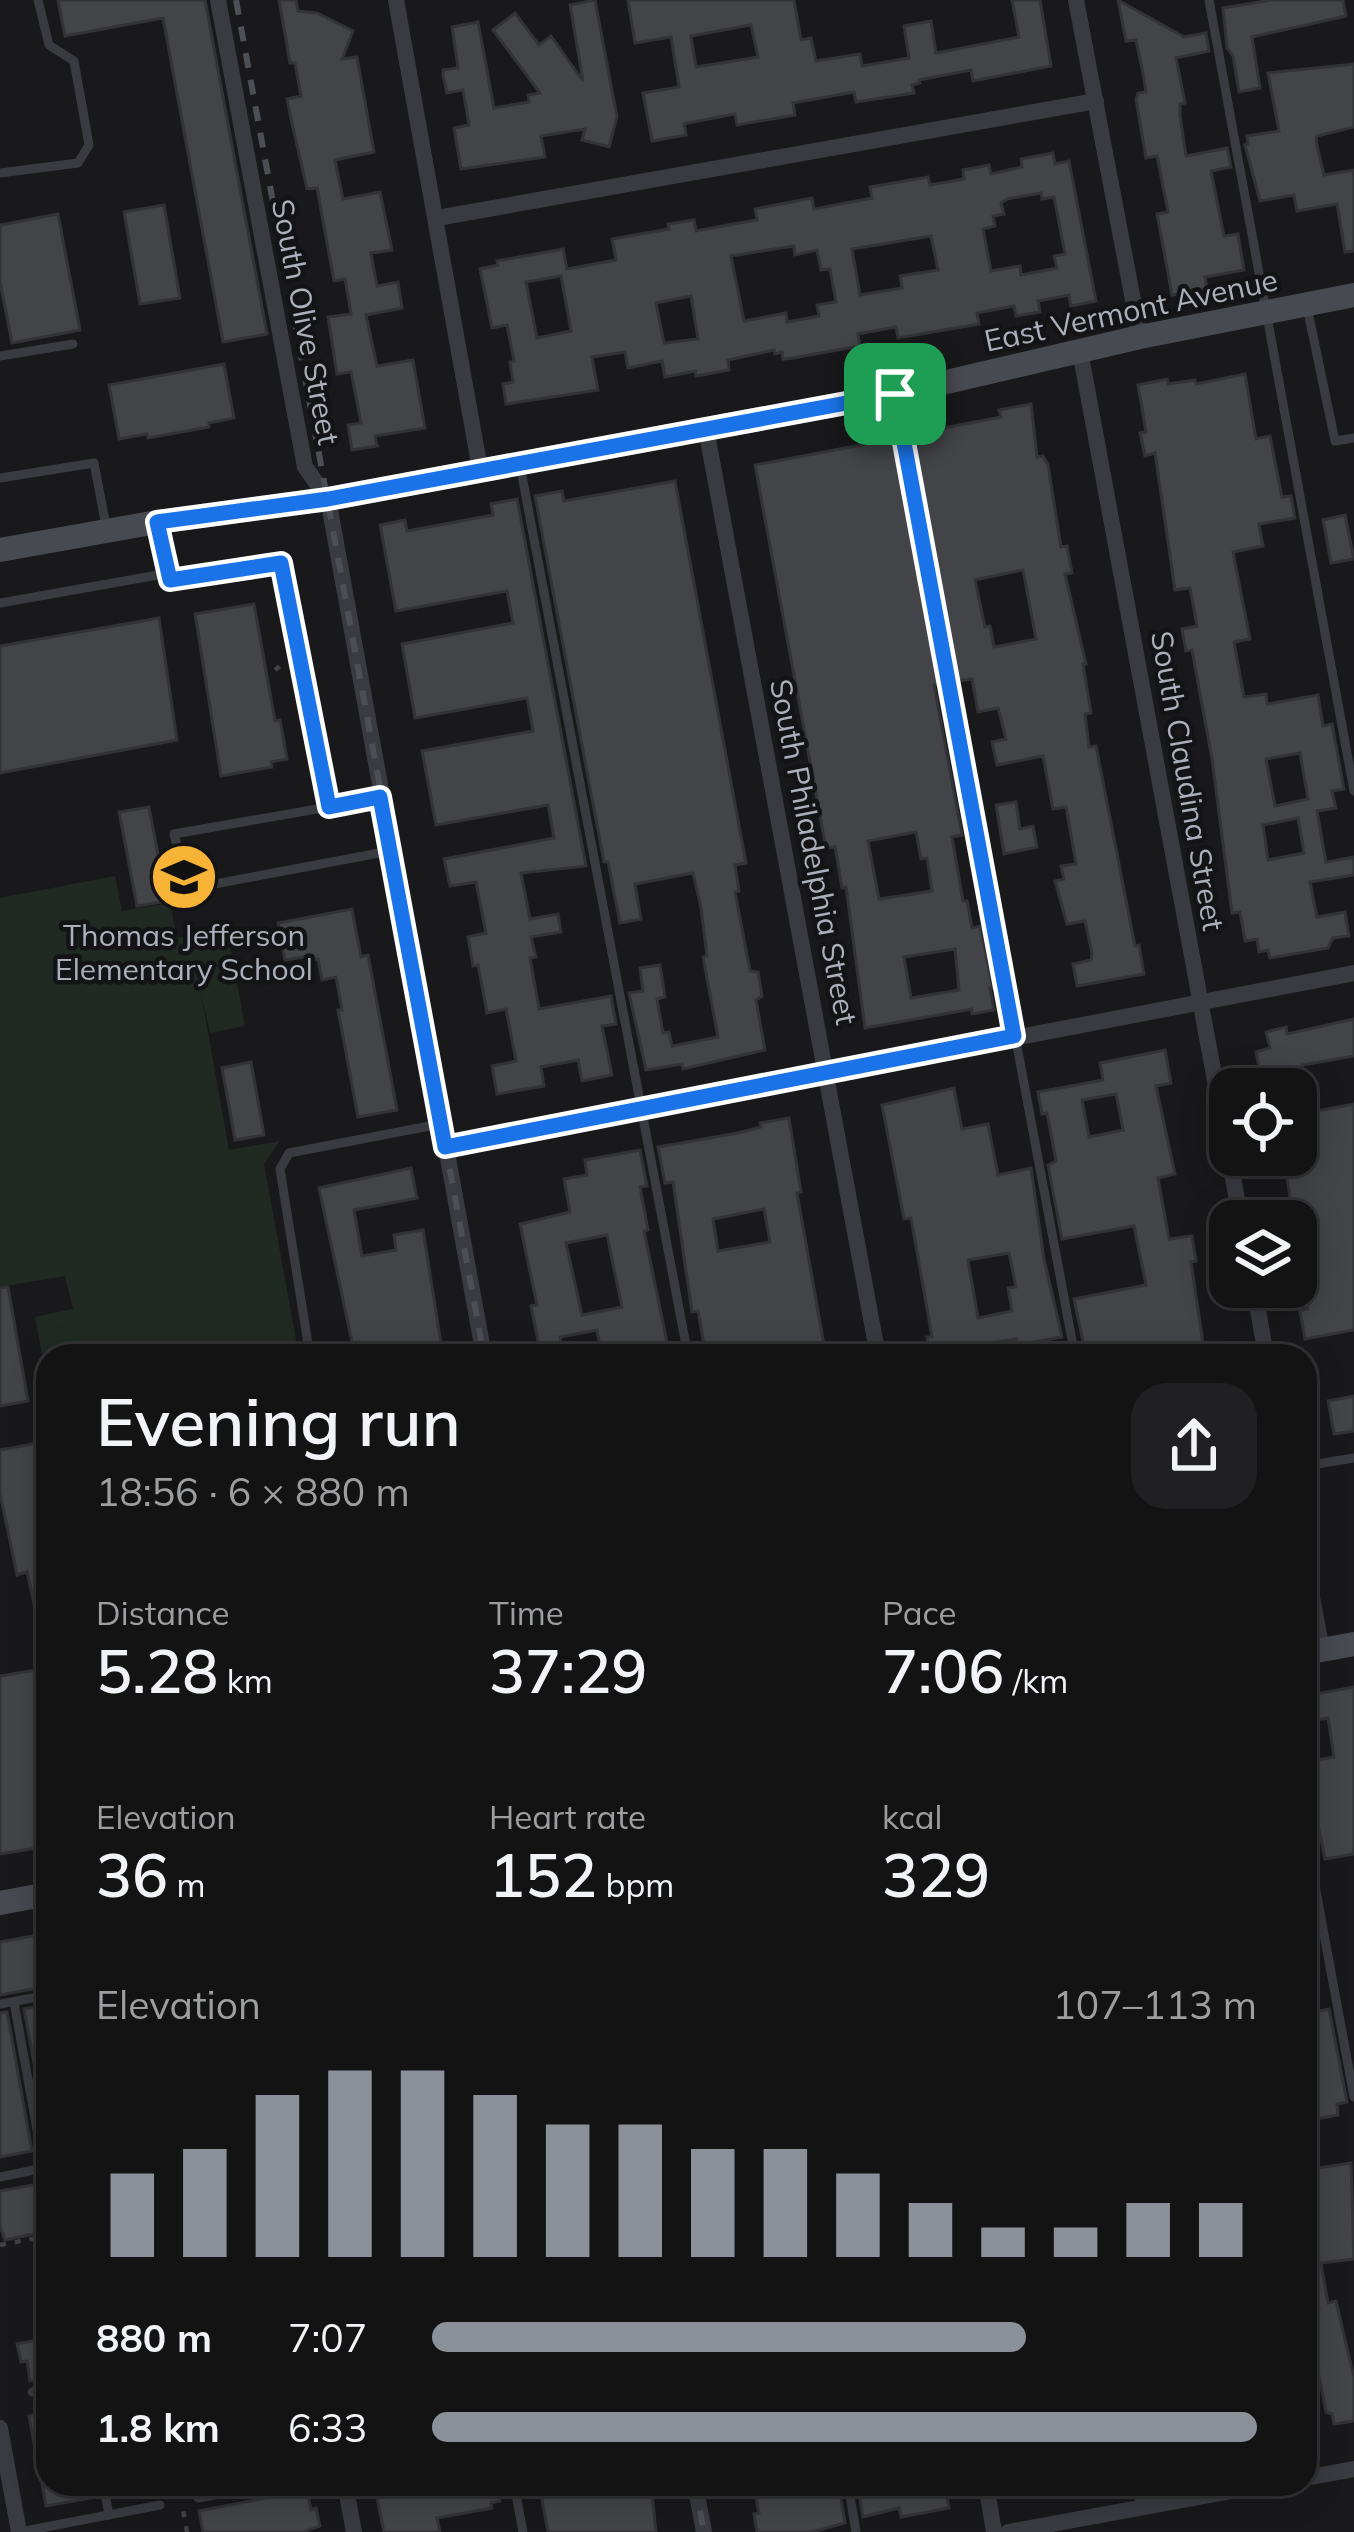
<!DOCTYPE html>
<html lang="en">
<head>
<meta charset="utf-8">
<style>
	:root { --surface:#131314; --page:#202022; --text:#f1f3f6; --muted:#9d9ea0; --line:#323234; --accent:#8c9099 }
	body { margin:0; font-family:Mulish,sans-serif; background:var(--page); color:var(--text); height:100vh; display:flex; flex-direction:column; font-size:45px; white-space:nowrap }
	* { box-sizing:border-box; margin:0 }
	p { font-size:39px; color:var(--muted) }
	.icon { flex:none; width:66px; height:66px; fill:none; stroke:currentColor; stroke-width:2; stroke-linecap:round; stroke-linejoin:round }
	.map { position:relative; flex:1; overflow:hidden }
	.sheet { position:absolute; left:36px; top:1344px; width:1281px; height:1152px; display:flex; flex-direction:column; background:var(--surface); border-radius:36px; box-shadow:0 6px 30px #0003,0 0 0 3px var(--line) }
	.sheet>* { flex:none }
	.controls { position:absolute; left:1209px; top:1068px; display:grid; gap:24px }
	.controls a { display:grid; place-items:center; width:108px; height:108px; border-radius:24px; background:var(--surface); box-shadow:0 6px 30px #0003,0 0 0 3px var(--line); font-size:60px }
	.pin { position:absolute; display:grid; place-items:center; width:102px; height:102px; color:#fff; margin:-51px; border-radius:24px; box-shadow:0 6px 18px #0006 }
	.round { display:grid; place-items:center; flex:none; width:126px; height:126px; border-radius:36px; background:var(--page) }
	.summary { display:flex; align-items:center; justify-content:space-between; height:204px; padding:0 60px }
	h1 { font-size:66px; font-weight:600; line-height:90px }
	.figures { display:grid; grid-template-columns:repeat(3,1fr); gap:18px; height:204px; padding:12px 60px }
	.figures div { display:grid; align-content:center }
	.figures b { font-size:60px; font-weight:600 }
	.figures small { font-size:33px; font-weight:400 }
	.figures p { font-size:33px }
	.chart { height:336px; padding:24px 60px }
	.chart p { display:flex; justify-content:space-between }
	.chart svg { width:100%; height:216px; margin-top:12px; stroke:var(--accent); stroke-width:6 }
	ul { padding:0 60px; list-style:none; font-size:39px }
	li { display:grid; grid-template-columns:192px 144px 1fr; align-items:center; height:90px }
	li i { height:30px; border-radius:15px; background:var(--accent) }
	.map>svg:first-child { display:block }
	.green { fill:#212a22 }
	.building { fill:#434448; stroke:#333337; stroke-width:3; fill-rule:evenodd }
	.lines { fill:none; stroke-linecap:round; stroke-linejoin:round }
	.path { stroke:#404248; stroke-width:4.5; stroke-dasharray:6 9; stroke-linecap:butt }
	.lane { stroke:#3a3b41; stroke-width:9 }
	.street { stroke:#3a3b41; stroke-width:16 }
	.secondary { stroke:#484a51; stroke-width:24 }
	.rail { stroke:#4d4f56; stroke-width:6; stroke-dasharray:15 12; stroke-linecap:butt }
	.route-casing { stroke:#fff; stroke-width:24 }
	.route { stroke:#1a73e8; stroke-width:15 }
	.labels { text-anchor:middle; stroke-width:9; stroke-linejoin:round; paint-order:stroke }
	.street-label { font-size:30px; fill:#abb0bb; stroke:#141416 }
	.poi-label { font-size:30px; fill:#abb0bb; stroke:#141416 }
</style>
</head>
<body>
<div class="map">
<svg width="1354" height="2532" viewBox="0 0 1354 2532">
	<rect width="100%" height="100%" fill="#19191b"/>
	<path class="green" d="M115 876 122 911 170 903 177 938 227 930 245 1026 210 1033 201 993 229 1150 280 1141 264 1164 299 1356H48V1386L35 1317 73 1309 65 1276 0 1287V898Z"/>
	<g class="building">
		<path d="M58 0H205L267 334 223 342 163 18 65 36Z"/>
		<path d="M279 0H296L298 11 317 13 353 31 342 59 357 57 374 152 335 160 343 199 380 192 392 250 371 253 377 286 398 282 402 308 366 315 377 366 413 360 425 428 375 436 377 446 352 450 348 425 361 423 351 372 337 374 328 317 351 314 345 279 334 281 317 188 307 189 291 119 287 99 301 96 295 63H290Z"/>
		<path d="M595 0 617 117 609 147 582 140 585 129 541 136 545 157 461 169 454 128 469 125 463 90 447 93 443 75V70L458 68 452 27 478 22 494 108 529 102 528 95 540 93 493 30 515 13 539 45 551 36 583 81 570 5Z"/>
		<path d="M628 0H794L801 40 811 38 816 61 860 54 862 66 909 58 904 26 931 21 936 53 1019 37 1012 0H1040L1051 66 973 81 971 70 919 80 920 83 912 85 914 93 856 102 854 92 815 99 793 103 795 115 737 125 735 114 698 121 684 124 686 135 652 141 643 93 679 87 671 37 635 43ZM751 25 758 57 696 67 691 36Z"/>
		<path d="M1118 0 1184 37 1206 33 1209 51 1176 58 1185 103 1180 104V116L1186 156 1227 148 1231 167 1211 171 1224 236 1238 234 1244 270 1205 277 1207 289 1172 295 1157 214 1168 212 1157 156 1146 158 1136 99 1138 93 1146 92 1143 73 1136 40 1126 41Z"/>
		<path d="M1271 0H1343L1346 16 1252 37 1260 88 1239 92 1233 56 1227 48 1223 8Z"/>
		<path d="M1354 64V127L1317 136 1316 141 1324 175 1354 170V251L1345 252 1337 204 1297 211 1294 195 1260 201 1245 145 1248 144 1247 136 1279 131 1268 73Z"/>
		<path d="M1053 153 1055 164 1069 161 1096 301 1071 306 1069 295 1038 301 1040 312 1016 316 1014 306 977 313 979 324 898 338 896 327 858 334 860 346 793 358 783 359 782 352 775 354 774 350 728 360 729 370 696 376 695 371 665 377 662 361 628 368 625 352 592 357 598 390 506 404 503 384 513 382 510 362 514 361 507 325 492 328 480 269 498 265 497 261 563 249 567 269 616 260 612 239 669 229 668 224 694 220 696 231 733 224 757 220 755 209 812 198 814 209 835 205 872 198 870 187 928 177 930 185 964 179 963 170 989 165 991 174 1022 167 1021 159ZM1041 193 1042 199 1054 197 1065 254 1054 256 1057 268 1021 275 1020 266 991 271 983 229 995 226 993 216 1004 214 1001 203 1007 199ZM931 236 938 270 900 276 902 288 860 295 852 249ZM794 246 795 255 817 250 821 270 830 269 836 302 817 305 819 316 787 322 786 313 744 321 731 256ZM561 276 571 331 537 338 526 282ZM691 296 698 339 664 343 656 303Z"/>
		<path d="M164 205 180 298 140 304 124 212Z"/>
		<path d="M58 214 80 330 12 343 0 282V225Z"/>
		<path d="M224 364 234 418 209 423V427L148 438 147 434 119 439 109 385Z"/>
		<path d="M1245 374 1256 439 1270 436 1282 497 1291 496 1295 518 1259 524 1263 546 1233 552 1250 639 1234 642 1244 697 1266 694 1267 704 1318 695 1323 726 1332 724 1344 789 1332 791 1336 808 1317 811 1326 862 1354 857V875L1310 882 1317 917 1345 912 1349 936 1333 938 1328 948 1270 958 1268 950 1259 952 1257 939 1245 941 1240 912 1232 913 1212 759 1192 650 1186 651 1182 629 1197 626 1190 588 1175 590 1155 453 1145 456 1140 433 1146 432 1138 385 1167 379 1168 384 1195 380 1196 384ZM1300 753 1308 799 1275 806 1266 759ZM1298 818 1304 853 1268 860 1263 825Z"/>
		<path d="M1031 404 1037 457 1043 456 1048 465 1061 547 1067 546 1072 573 1065 574 1086 664H1083L1091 713 1085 714 1089 747 1096 746 1135 946 1139 945 1144 974 1077 986 1073 964 1091 960 1092 953 1085 921 1067 924 1055 881 1064 879 1061 866 1076 864 1066 807 1053 809 1043 756 997 765 992 742 1006 739 998 708 978 712 972 679 958 681 912 434 1001 417 999 410ZM1023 570 1036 639 994 647 990 626 985 627 975 580Z"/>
		<path d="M887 429 888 438 894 437 940 684 934 685 962 835 952 837 963 901H967L972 928 980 926 993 988H990L994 1010 972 1014V1009L865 1028 846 887 842 888 835 847 826 848 755 465 866 444 864 434ZM916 832 921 859 927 858 932 891 879 899 868 841ZM955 949 959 990 911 998 904 957Z"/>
		<path d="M675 481 746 863 735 865 739 891 735 892 750 971 758 972 762 996 756 1000 765 1050 683 1069 682 1064 646 1070 629 993 643 991 640 968 660 965 665 997 657 999 663 1033 669 1032 672 1046 718 1037 703 957 707 956 701 908 693 873 635 884 641 919 620 923 608 862H604L535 496 562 491 564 501Z"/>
		<path d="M517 499 586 866 521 873 530 919 558 914 561 932 531 937 536 957 530 958 539 1009 611 996 616 1024 602 1026 612 1075 582 1081 578 1060 541 1067 544 1086 497 1094 492 1066 516 1061 506 1009 487 1013 478 965 473 966 468 937 486 933 476 882 450 886 444 859 554 838 548 805 436 825 422 751 533 731 527 698 415 718 402 644 513 623 507 591 396 611 380 525 405 520 407 531 493 515 491 504Z"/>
		<path d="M1345 515 1354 559 1331 563 1323 520Z"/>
		<path d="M254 604 275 721 280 720 287 759 271 762 272 767 221 776 195 614Z"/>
		<path d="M159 618 177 740 0 773V646Z"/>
		<path d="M1016 802 1020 829 1033 826 1037 847 1004 854 996 805Z"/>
		<path d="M149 807 167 901 137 906 119 812Z"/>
		<path d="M352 909 361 957 368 955 397 1110 358 1117 338 1010H342L336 977 322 980 318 959 311 960 310 956 285 960 278 923Z"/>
		<path d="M1354 1019V1056L1302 1065 1306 1089H1270L1267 1070 1260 1071 1256 1052 1270 1048 1266 1032 1286 1027 1287 1034Z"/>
		<path d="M1165 1050 1171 1083 1156 1086 1175 1174 1158 1178 1169 1239 1192 1236 1196 1261 1191 1262 1205 1356H1086L1074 1299 1146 1285 1134 1226 1062 1239 1048 1165 1056 1161 1047 1113 1042 1114 1038 1092 1103 1080 1100 1063ZM1116 1094 1123 1130 1089 1137 1082 1100Z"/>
		<path d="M251 1062 264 1135 235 1140 222 1068Z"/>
		<path d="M954 1088 962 1129 988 1124 998 1175 1031 1168 1044 1259 1062 1337 1017 1345 1016 1339 980 1345 982 1356H930L927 1337H932L911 1218 904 1219 882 1105ZM1009 1253 1016 1287 1008 1288 1012 1311 978 1318 968 1260Z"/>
		<path d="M1354 1104V1330L1305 1339 1300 1311 1308 1309 1286 1172 1294 1171 1291 1155H1296V1115Z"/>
		<path d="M789 1118 801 1192 797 1193 826 1356H706L698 1311 692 1312 673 1182 665 1183 658 1147 738 1133 761 1127 760 1123ZM764 1209 770 1242 718 1251 713 1219Z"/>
		<path d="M640 1150 647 1186 640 1187 648 1230 644 1231 668 1347 634 1356H602L597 1330 560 1337 564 1356H541L531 1306 537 1305 520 1224 570 1212 564 1179 587 1175 585 1160ZM607 1235 622 1307 582 1315 566 1243Z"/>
		<path d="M411 1168 417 1198 354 1210 362 1256 396 1250 394 1235 423 1230 443 1356H355L319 1188Z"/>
		<path d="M8 1287 28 1401 0 1406V1288Z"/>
		<path d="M1354 1396V1431L1334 1434 1328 1401Z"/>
		<path d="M38 1443 48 1496V1634L41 1635 27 1572 17 1575 0 1493V1450Z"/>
		<path d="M48 1668V1805L35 1806 43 1847 0 1854V1676Z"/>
		<path d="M1354 1687V1854L1325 1859 1305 1762 1334 1757 1328 1718 1305 1722V1696Z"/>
		<path d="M48 1933V1986L0 1995V1942Z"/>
		<path d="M48 2004V2140L24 2009Z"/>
		<path d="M1329 2009 1347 2102 1337 2104 1338 2115 1305 2121V2040L1308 2039 1305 2014Z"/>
		<path d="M7 2012 32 2151 0 2157V2013Z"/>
		<path d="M1351 2163 1354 2259 1321 2263 1328 2303 1336 2301 1354 2378V2421L1334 2424 1332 2414 1326 2412 1311 2335 1305 2336V2170Z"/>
		<path d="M48 2182V2231L5 2240 0 2226V2191Z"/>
		<path d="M48 2338V2377L30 2381 27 2361 21 2362 17 2344Z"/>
		<path d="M48 2413V2469L39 2470 29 2416Z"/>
		<path d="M42 2484H94L96 2497 46 2506Z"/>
		<path d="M374 2484H496L500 2501 491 2503 492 2508 437 2518 440 2532H384Z"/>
		<path d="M539 2484H564L565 2491 598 2484H651L656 2532H548Z"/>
		<path d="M753 2484H828L830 2494 840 2492 845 2523 812 2532H757L754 2514 759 2513Z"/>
		<path d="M864 2484H940L941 2492 946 2491 949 2508 901 2517 899 2508 863 2517 858 2489 865 2488Z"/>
		<path d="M307 2490 311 2510 316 2508 320 2526 303 2532H203L199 2511Z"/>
	</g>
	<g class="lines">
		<g class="path">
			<path d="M275 670 285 662"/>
			<path d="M0 2245 48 2236"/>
			<path d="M173 2494 179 2493 178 2484"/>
			<path d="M187 2532 183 2510 189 2508"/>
		</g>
		<g class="lane">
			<path d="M1209 0 1354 791"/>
			<path d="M0 173 78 163 89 145 74 61 49 45 38 0"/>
			<path d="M1307 307 1335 441 1354 438"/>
			<path d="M0 356 73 344"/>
			<path d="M896 399 1075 1356"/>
			<path d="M520 465 688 1356"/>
			<path d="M0 478 94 463 106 526"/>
			<path d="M158 527 170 580"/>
			<path d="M0 603 158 575 170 580 281 563 329 807"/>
			<path d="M380 798 174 834 188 889 390 851"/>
			<path d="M310 1356 280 1169 289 1153 440 1124"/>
			<path d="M1305 1466 1354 1458"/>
			<path d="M1305 1831 1354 2097"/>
			<path d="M14 2002 44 2168"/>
			<path d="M0 2004 48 1995"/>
			<path d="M0 2177 48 2167"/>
			<path d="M32 2392 48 2389"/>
			<path d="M103 2484 109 2515"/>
			<path d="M514 2484 523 2532"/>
			<path d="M848 2484 856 2532"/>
			<path d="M1137 2484 1141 2508"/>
			<path d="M198 2498 273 2484"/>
			<path d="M20 2532 160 2505"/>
		</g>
		<g class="street">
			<path d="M218 0 305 467 328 499 484 1356"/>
			<path d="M396 0 480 469"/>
			<path d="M1076 0 1140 337"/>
			<path d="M437 218 1096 101"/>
			<path d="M1080 351 1241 1221"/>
			<path d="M706 429 878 1356"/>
			<path d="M445 1147 1354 973"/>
			<path d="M1254 1287 1266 1356"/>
			<path d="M1305 1561 1322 1650"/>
			<path d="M0 2428 19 2532"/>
			<path d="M1305 2478 1354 2469"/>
			<path d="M345 2484 354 2532"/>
			<path d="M695 2484 704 2532"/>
			<path d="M986 2484 994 2532"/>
			<path d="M1008 2532 1270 2484"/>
		</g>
		<g class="secondary">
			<path d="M0 550 157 522 328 499 895 394 1140 337 1354 295"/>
			<path d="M1305 1653 1354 1644"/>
			<path d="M0 1903 48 1894"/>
		</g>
		<g class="rail">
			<path d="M236 0 484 1356"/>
			<path d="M695 2484 704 2532"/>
		</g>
	</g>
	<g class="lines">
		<defs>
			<path id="route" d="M895 394 1014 1036 445 1147 380 797 329 807 281 563 170 580 157 522 328 499Z"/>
		</defs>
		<use href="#route" class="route-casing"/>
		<use href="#route" class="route"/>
	</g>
	<defs>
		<symbol id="school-disc" viewBox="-11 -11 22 22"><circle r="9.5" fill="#f6b336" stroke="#141416"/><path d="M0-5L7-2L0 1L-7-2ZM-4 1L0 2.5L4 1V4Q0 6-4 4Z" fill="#111"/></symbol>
	</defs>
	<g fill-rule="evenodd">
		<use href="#school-disc" x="146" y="839" width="76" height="76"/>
	</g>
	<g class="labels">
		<g class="street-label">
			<text transform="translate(1131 311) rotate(-12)" y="10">East Vermont Avenue</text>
			<text transform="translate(305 322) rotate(79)" y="10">South Olive Street</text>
			<text transform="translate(1187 781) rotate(80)" y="10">South Claudina Street</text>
			<text transform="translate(813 852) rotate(79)" y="10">South Philadelphia Street</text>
		</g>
		<g class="poi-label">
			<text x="184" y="946">Thomas Jefferson<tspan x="184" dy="34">Elementary School</tspan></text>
		</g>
	</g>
</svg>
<div class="controls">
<a><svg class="icon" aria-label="locate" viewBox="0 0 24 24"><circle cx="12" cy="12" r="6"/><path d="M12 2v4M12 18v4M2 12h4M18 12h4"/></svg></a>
<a><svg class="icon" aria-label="layers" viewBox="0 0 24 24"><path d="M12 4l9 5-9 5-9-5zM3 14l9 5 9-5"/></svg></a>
</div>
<div class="pin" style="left:895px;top:394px;background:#1e9e55"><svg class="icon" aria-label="arrive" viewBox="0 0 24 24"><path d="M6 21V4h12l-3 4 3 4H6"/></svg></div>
<section class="sheet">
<div class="summary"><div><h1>Evening run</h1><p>18:56 · 6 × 880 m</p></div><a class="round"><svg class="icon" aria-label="share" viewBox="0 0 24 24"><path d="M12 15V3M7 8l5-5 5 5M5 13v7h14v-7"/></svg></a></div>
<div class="figures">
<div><p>Distance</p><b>5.28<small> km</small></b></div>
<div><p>Time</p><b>37:29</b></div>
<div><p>Pace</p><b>7:06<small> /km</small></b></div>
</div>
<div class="figures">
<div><p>Elevation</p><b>36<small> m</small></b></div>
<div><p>Heart rate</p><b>152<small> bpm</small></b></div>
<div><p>kcal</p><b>329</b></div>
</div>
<div class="chart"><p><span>Elevation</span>107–113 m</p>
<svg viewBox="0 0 160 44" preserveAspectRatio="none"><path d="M5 44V27M15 44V22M25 44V11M35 44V6M45 44V6M55 44V11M65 44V17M75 44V17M85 44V22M95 44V22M105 44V27M115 44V33M125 44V38M135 44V38M145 44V33M155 44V33"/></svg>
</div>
<ul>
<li><b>880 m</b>7:07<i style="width:72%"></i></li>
<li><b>1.8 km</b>6:33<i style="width:100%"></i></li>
</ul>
</section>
</div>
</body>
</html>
